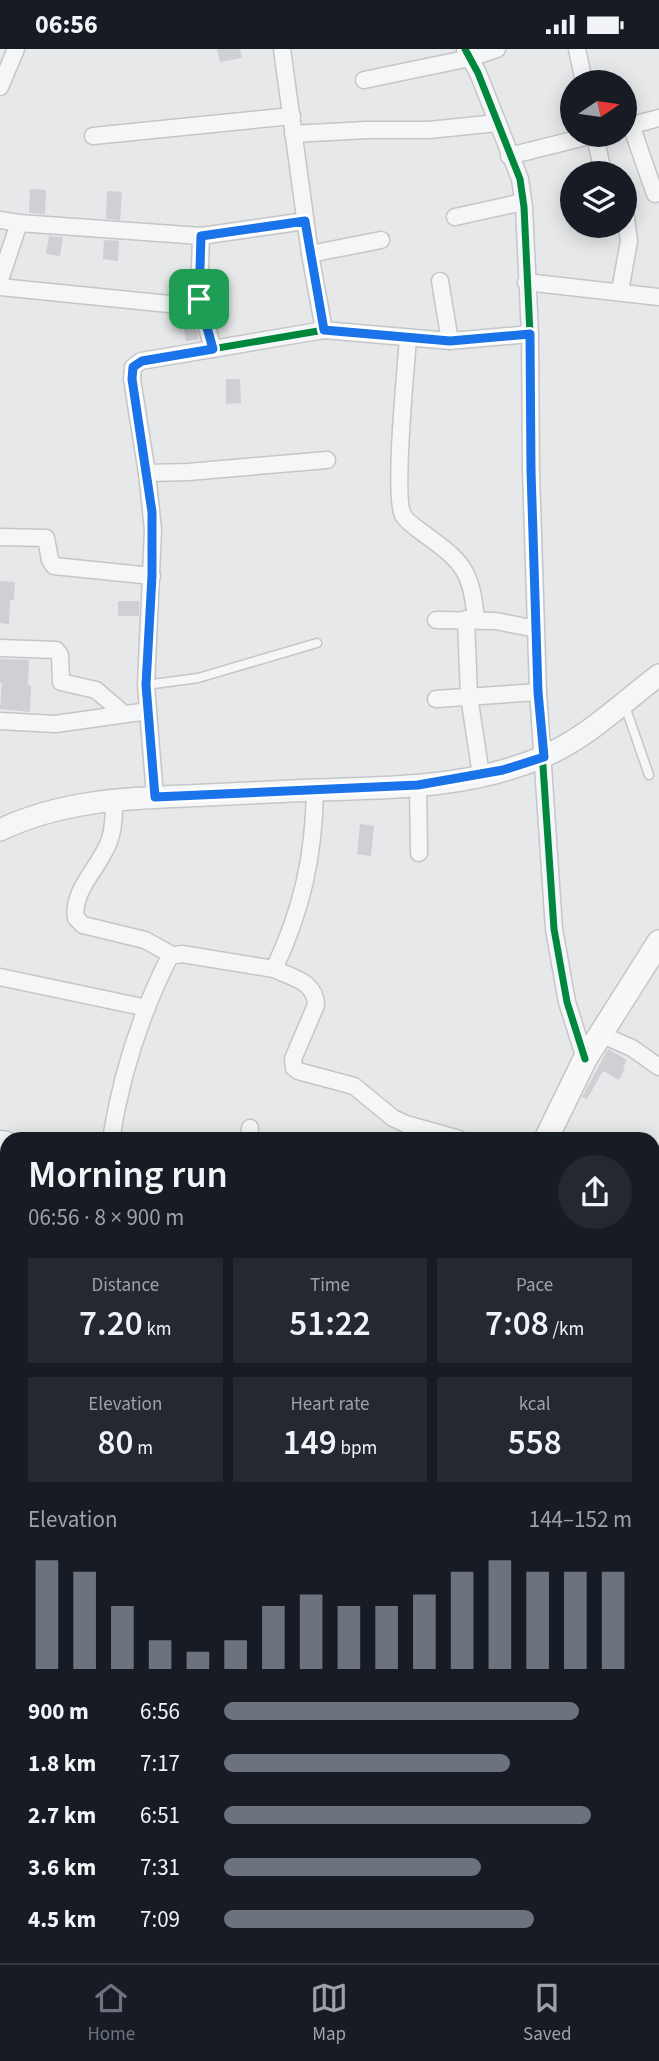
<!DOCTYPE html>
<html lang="en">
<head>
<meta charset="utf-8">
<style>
	:root { --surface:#171b24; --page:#242831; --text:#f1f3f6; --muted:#9ea1a6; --line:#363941; --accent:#6c737f }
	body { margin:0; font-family:"Source Sans 3",sans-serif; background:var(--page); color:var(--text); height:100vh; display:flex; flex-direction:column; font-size:26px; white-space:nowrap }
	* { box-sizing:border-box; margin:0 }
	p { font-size:23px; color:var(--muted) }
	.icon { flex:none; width:38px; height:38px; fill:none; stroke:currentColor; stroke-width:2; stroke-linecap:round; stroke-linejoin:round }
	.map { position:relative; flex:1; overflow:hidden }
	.panel { position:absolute; left:0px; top:1083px; width:660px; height:831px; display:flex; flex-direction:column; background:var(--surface); border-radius:21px 21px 0 0; box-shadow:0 4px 18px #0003 }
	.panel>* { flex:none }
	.needle { width:46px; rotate:77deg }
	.controls { position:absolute; left:560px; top:21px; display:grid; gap:14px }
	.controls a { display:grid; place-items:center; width:77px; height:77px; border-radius:50%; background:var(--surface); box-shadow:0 4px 18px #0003; font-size:35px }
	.pin { position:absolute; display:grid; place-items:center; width:60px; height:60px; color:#fff; margin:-30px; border-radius:14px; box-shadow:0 4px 10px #0006 }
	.round { display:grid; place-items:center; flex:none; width:74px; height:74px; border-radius:37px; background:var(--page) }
	.head { display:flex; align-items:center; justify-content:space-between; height:119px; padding:0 28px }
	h1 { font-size:38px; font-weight:600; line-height:52px }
	.metrics { display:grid; grid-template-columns:repeat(3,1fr); gap:10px; height:119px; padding:7px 28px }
	.metrics div { display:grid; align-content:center; border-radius:0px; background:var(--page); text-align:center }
	.metrics b { font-size:35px; font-weight:600 }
	.metrics small { font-size:19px; font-weight:400 }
	.metrics p { font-size:19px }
	.chart { height:196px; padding:14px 28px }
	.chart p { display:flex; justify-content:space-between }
	.chart svg { width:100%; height:126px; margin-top:7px; stroke:var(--accent); stroke-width:6 }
	ul { padding:0 28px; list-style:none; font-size:23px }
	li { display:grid; grid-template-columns:112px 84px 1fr; align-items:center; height:52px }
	li i { height:18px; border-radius:9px; background:var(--accent) }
	.status { display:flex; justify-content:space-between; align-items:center; height:49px; padding:0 35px; background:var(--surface); direction:ltr }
	.status svg { height:19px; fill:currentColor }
	.dock { display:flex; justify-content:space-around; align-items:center; height:98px; border-top:2px solid var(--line); background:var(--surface); font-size:19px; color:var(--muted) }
	.dock a { display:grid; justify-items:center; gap:4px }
	.dock .on { color:var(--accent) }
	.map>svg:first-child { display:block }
	.building { fill:#ced0d3 }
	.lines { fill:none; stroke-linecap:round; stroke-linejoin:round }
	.service-casing { stroke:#c4c6c8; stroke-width:11 }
	.minor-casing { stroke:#c4c6c8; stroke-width:19 }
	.tertiary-casing { stroke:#c4c6c8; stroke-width:24 }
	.secondary-casing { stroke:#c4c6c8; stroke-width:26 }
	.service { stroke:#f5f6f7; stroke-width:8 }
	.minor { stroke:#f5f6f7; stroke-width:16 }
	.tertiary { stroke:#f5f6f7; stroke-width:21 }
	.secondary { stroke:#f8f8f8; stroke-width:23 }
	.cycleway-casing { stroke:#f4f6f9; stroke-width:11 }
	.cycleway { stroke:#00873e; stroke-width:7 }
	.route-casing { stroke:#fff; stroke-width:14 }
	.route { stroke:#1a73e8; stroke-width:9 }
</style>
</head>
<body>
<div class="status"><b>06:56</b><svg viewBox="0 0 49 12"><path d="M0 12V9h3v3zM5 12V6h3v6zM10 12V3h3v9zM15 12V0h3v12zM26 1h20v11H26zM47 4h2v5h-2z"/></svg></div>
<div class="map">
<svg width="659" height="1914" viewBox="0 0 659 1914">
	<rect width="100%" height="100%" fill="#e6e8ea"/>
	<g class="building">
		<path d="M217 0H240L242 9 220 13Z"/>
		<path d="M30 140 46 141 45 165 29 164Z"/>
		<path d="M107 142 122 143 120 171 106 170Z"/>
		<path d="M49 187 63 188 60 207 46 205Z"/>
		<path d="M104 191 119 192 118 212 103 210Z"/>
		<path d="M192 266 199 290 186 292 182 268Z"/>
		<path d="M226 330H240L241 354 226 355Z"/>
		<path d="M0 532 15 533 14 551H10L9 575 0 574Z"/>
		<rect x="118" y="552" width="21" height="15"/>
		<path d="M0 610 29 611 28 636H31L30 663 0 660 2 634H0Z"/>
		<path d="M360 775 374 777 371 807 357 805Z"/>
		<path d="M608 1000 627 1011 623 1018 625 1020 619 1031 603 1022 587 1050 582 1048Z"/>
	</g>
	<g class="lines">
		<defs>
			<g id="service">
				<path d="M146 636 198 629 317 594"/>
				<path d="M625 657 649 726"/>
			</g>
			<g id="minor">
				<path d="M282 0 310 205 324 281"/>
				<path d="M465 0 478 24 520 130 524 158 530 285 531 422 538 643 554 880 567 953 585 1010"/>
				<path d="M577 0 584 33"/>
				<path d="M364 31 470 9 497 0"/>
				<path d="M0 38 16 0"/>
				<path d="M631 76 655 145"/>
				<path d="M625 78 659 69"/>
				<path d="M293 85 366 81H429L497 74"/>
				<path d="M595 86 603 124"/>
				<path d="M93 87 292 67"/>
				<path d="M509 107 593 86"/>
				<path d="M455 168 523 153"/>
				<path d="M0 171 19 174 201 187 305 172"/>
				<path d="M201 187 199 250 213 300"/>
				<path d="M310 205 381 191"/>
				<path d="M0 231 19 174"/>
				<path d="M440 232 450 292"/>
				<path d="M526 233 659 248"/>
				<path d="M0 238 179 256 192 254 199 250"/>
				<path d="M620 242 629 192 625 161"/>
				<path d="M408 289C406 318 393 447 403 466 408 475 420 481 427 487 465 514 471 524 476 570"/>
				<path d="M147 424 188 423 327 411"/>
				<path d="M0 488 46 489 50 511 54 517 152 527"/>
				<path d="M466 570 469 647 481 726"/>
				<path d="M436 571 496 572 536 580"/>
				<path d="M0 599 56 601 60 606 61 633 96 641 124 665"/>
				<path d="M436 650 538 643"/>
				<path d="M0 672 55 675 148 662"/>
				<path d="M418 736 419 804"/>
				<path d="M155 748 146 636 153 481 147 424 132 330 133 318 141 312 324 281 450 292 530 285"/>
				<path d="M114 752C114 765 114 777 110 790 102 816 71 841 76 869L83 876 145 891 172 906"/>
				<path d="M274 920C293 929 315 932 316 956L293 1010 294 1019 298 1022 354 1037 393 1069 406 1075 459 1090"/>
				<path d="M0 928 147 959"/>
				<path d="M600 985 632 999 659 1018"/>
				<path d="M0 1090 7 1091"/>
				<path d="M111 1090C121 1027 141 964 170 907L182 905 274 920C302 861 314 807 315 741"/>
				<path d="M249 1090 250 1079"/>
				<path d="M653 1130H659"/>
				<path d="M653 1250 659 1252"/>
				<path d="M0 1268 7 1269"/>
				<path d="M0 1318 7 1319"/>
				<path d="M653 1338 659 1337"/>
				<path d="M653 1439 659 1438"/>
				<path d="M0 1561 7 1570"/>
				<path d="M653 1710H659"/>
				<path d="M653 1879H659"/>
				<path d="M28 1908 29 1914"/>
				<path d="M143 1914V1908"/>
				<path d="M360 1914 361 1908"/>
				<path d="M463 1914 464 1908"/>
				<path d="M536 1914V1908"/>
			</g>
			<path id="tertiary" d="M0 781C58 753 123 749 186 747 228 745 271 743 313 741 389 739 471 739 542 708 586 690 622 654 659 626"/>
			<g id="secondary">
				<path d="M546 1090 585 1010 659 893"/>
				<path d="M0 1652 7 1647"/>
			</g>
		</defs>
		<use href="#service" class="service-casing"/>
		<use href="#minor" class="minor-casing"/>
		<use href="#tertiary" class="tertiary-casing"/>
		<use href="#secondary" class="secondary-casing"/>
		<use href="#service" class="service"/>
		<use href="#minor" class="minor"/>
		<use href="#tertiary" class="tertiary"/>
		<use href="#secondary" class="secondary"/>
		<defs>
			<g id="cycleway">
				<path d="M465 0 478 24 520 130 524 158 530 285 531 422 538 643 554 880 567 953 585 1010"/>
				<path d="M155 748 146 636 153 481 147 424 132 330 133 318 141 312 324 281 450 292 530 285"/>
			</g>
		</defs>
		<use href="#cycleway" class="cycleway-casing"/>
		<use href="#cycleway" class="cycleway"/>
	</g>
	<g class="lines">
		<defs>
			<path id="route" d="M305 172 324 281 450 292 530 285 531 422 538 643 544 708 503 721 418 736 155 748 146 636 152 527V463L132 330 133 318 142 312 213 300 199 250 201 187Z"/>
		</defs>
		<use href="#route" class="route-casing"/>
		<use href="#route" class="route"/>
	</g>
</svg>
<div class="controls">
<a><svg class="needle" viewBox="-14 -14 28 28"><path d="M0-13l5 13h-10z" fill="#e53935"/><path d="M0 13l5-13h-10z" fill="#9ea1a6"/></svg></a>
<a><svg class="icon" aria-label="layers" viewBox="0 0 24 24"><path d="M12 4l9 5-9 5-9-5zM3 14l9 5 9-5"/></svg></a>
</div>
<div class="pin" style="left:199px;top:250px;background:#1e9e55"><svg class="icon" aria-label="arrive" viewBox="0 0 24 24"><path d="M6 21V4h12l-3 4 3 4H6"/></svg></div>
<section class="panel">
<div class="head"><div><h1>Morning run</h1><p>06:56 · 8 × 900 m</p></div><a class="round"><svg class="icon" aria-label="share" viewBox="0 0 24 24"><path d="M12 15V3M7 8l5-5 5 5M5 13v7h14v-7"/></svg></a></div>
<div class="metrics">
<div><p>Distance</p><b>7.20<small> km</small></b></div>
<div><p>Time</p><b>51:22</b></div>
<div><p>Pace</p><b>7:08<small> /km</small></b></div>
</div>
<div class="metrics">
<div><p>Elevation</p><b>80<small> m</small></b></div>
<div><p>Heart rate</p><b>149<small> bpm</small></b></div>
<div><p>kcal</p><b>558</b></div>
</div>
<div class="chart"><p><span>Elevation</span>144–152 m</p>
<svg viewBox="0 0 160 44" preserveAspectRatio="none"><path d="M5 44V6M15 44V10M25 44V22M35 44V34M45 44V38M55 44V34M65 44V22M75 44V18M85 44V22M95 44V22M105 44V18M115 44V10M125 44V6M135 44V10M145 44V10M155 44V10"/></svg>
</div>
<ul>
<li><b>900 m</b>6:56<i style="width:87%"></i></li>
<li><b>1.8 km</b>7:17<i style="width:70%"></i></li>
<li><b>2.7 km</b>6:51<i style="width:90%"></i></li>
<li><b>3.6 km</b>7:31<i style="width:63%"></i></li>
<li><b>4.5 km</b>7:09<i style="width:76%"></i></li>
</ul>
</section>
</div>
<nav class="dock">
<a class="on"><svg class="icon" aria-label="home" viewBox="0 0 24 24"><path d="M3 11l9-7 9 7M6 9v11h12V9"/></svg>Home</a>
<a><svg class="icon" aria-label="map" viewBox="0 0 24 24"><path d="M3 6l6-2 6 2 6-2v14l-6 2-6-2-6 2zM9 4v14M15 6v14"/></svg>Map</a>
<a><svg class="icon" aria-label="saved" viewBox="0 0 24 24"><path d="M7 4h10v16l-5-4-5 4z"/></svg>Saved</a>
</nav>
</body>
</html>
